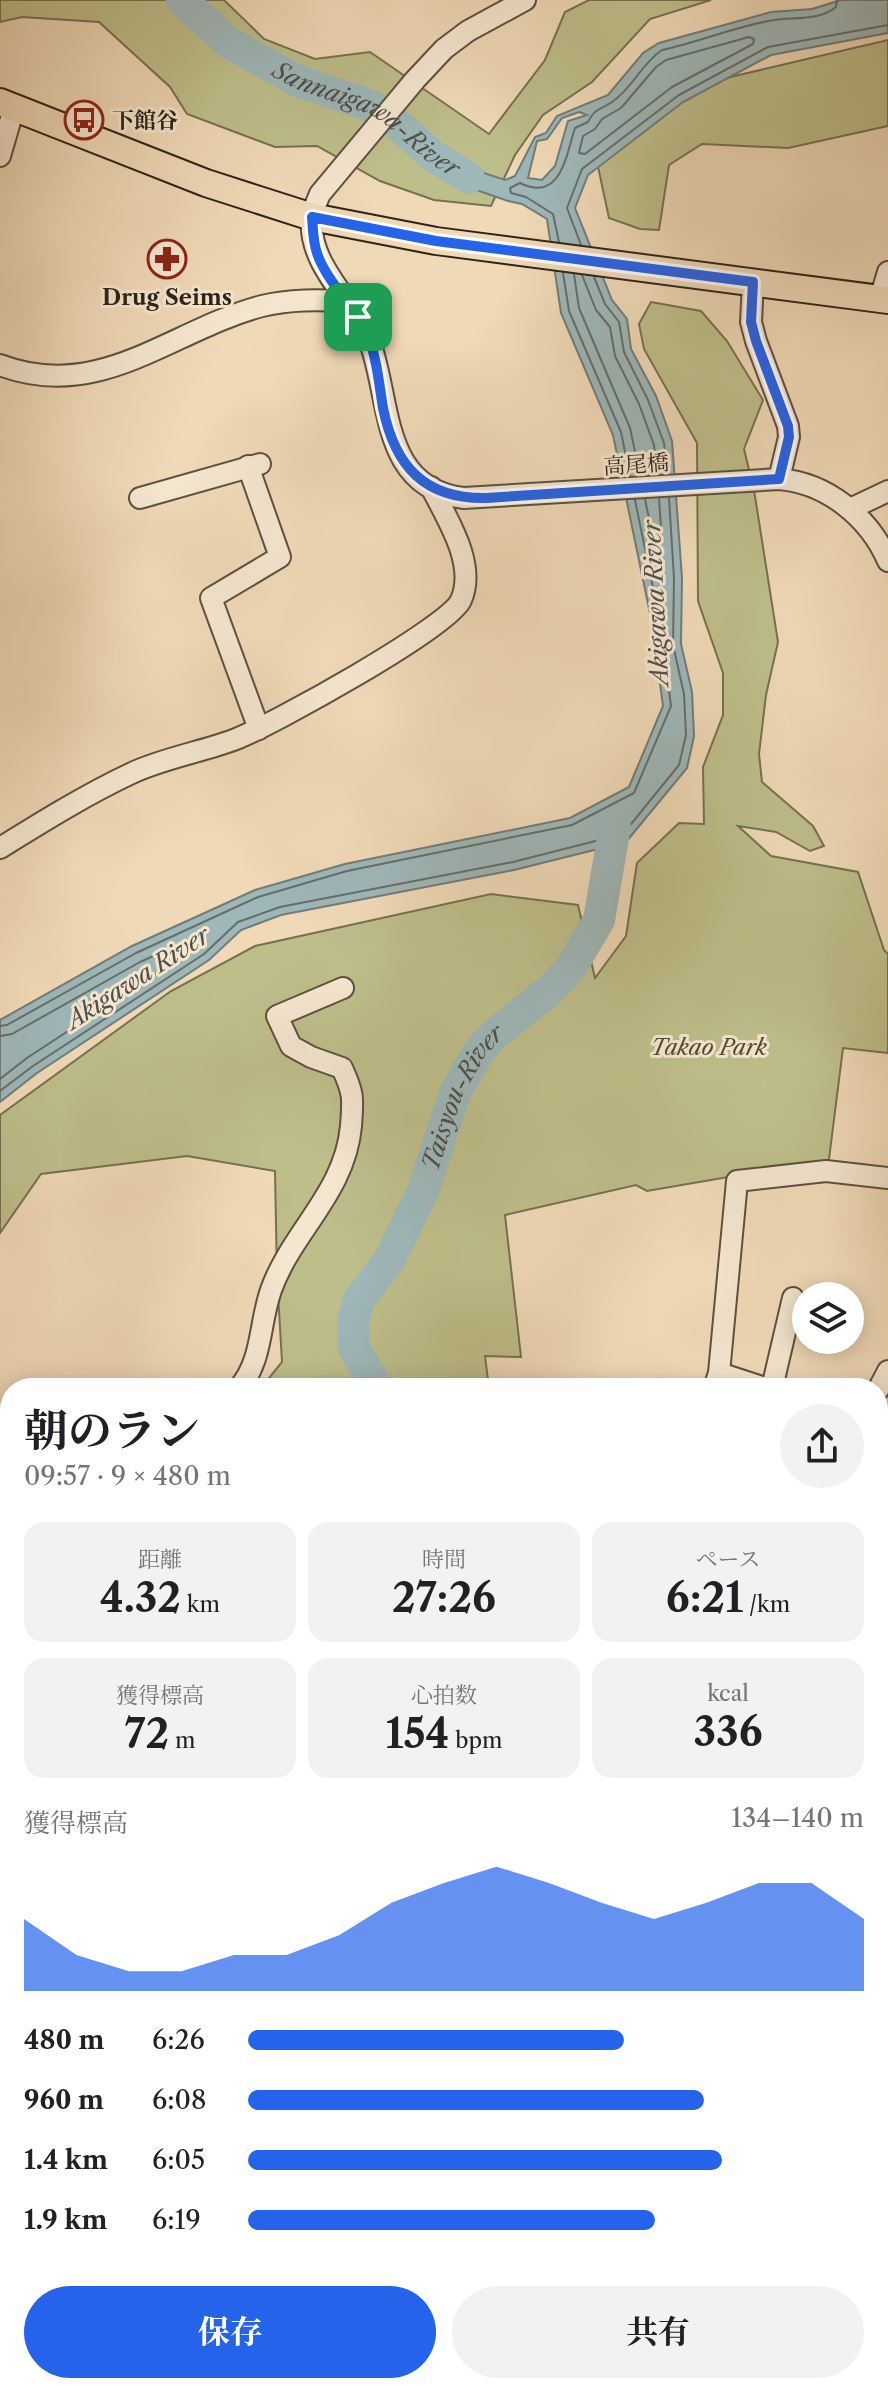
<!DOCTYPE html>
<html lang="ja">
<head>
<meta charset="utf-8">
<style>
	:root { --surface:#fff; --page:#f2f2f2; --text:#202124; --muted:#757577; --accent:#2563eb }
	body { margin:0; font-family:"Libre Caslon Text","Noto Serif JP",serif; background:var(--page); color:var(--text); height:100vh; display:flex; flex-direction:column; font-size:30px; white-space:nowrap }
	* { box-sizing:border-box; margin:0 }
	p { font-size:26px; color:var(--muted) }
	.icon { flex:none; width:44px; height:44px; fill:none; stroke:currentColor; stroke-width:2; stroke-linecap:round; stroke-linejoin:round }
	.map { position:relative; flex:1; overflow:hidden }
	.sheet { position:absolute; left:0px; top:1378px; width:888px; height:1016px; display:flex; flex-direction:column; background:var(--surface); border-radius:32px 32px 0 0; box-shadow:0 4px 20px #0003 }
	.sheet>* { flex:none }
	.fabs { position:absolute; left:792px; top:1282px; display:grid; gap:16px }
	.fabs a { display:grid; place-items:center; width:72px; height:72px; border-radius:50%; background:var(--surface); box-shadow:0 4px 20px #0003; font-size:40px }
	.pin { position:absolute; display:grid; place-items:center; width:68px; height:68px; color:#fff; margin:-34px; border-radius:16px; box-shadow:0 4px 12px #0006 }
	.round { display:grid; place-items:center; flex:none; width:84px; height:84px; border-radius:42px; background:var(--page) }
	.summary { display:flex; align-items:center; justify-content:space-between; height:136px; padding:0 24px }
	h1 { font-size:44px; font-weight:700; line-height:60px }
	.figures { display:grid; grid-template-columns:repeat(3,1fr); gap:12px; height:136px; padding:8px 24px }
	.figures div { display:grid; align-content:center; border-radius:20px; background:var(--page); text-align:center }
	.figures b { font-size:40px; font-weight:700 }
	.figures small { font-size:22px; font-weight:400 }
	.figures p { font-size:22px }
	.chart { height:224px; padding:16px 24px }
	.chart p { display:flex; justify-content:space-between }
	.chart svg { width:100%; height:144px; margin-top:8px; fill:var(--accent); opacity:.7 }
	.action { display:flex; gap:16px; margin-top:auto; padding:16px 24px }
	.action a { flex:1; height:92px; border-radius:48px; background:var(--accent); color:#fff; font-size:32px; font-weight:700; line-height:92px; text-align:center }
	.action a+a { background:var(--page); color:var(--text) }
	ul { padding:0 24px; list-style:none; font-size:26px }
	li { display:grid; grid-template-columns:128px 96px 1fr; align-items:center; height:60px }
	li i { height:20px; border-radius:10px; background:var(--accent) }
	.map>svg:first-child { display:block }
	.green { fill:#bebe8a; stroke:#767052; stroke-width:2 }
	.water { fill:#9eb7b9; stroke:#717c79; stroke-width:2; fill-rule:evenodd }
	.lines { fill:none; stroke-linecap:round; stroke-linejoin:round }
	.shore { stroke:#666d69; stroke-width:2 }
	.river { stroke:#9eb7b9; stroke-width:32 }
	.major-tunnel { stroke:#c9b597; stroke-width:26; stroke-dasharray:26 13; stroke-linecap:butt }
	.minor-casing { stroke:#5e5040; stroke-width:24 }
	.major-casing { stroke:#2d2319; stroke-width:30 }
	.minor { stroke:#f5e6d0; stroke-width:20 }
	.major { stroke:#f0d9b7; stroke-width:26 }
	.route-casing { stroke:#fff; stroke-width:16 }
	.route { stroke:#2563eb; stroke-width:10 }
	.labels { text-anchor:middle; stroke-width:6; stroke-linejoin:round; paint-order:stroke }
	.poi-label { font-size:22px; font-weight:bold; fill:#2d2319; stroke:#f5e6d0; text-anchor:start }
	.street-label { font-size:22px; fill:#2d2319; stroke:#f5e6d0 }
	.park-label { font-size:22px; font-style:italic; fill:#514a35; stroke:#f5e6d0 }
	.water-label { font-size:24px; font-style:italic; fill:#4f4f49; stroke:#f5e6d0 }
</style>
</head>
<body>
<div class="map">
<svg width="888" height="2394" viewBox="0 0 888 2394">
	<rect width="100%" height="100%" fill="#f0d9b7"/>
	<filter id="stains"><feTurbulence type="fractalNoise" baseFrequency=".0025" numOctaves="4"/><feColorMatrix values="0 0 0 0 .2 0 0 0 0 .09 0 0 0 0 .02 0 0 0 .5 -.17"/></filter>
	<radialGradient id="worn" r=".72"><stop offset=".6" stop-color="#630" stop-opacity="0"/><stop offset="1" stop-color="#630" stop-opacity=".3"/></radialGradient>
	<g class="green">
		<path d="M0 0H224L264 39 315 59 370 52 489 134 545 60 565 12 589 0H711L650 19 592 82 543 115 515 155 491 206 434 200 380 181 317 146 275 147 187 114 170 87 99 22 22 17 0 22Z"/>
		<path d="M888 40V126L788 148 702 144 669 165 659 230 640 229 609 218 597 162 692 86Z"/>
		<path d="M651 302 701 311 727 341 763 400 744 449 754 490 778 642 766 695 759 754 762 782 813 826 824 846 810 851 776 832 738 826 771 856 858 872 884 950 888 954V1053L843 1048 828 1167 734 1176 647 1191 636 1185 505 1215 521 1357 485 1356 489 1388H261L282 1362 277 1276 275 1171 187 1156 41 1174 0 1233V1115L171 991 255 946 491 894 578 905 595 978 626 936 637 863 679 823 704 824 703 767 723 715V673L698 601 697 443 644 349 639 324Z"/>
		<path d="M888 1617V2045L878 2017V1622Z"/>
		<path d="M888 2162V2394H590L591 2384H878V2186Z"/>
		<path d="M148 2384H253V2394H107L110 2391 142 2387Z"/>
	</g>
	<path class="water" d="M841 0H888V33L771 55 683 102 588 175 575 208 612 300 627 319 631 349 656 396 672 441 682 578 681 644 692 692 694 736 687 768 626 842 514 870 281 915 241 930 209 960 37 1073 0 1102V1020L132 946 255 890 345 864 570 818 629 787 663 706 652 623 613 435 561 313 547 219 522 204 508 201 453 182 433 156 505 180 515 176 535 137 546 133 557 116 608 95 643 53 659 43 771 12 812 9ZM579 112 587 115 568 121 555 166 542 180 528 178 537 141 547 139 562 118Z"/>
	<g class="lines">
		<g class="shore">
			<path d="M749 37 754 39 753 44 672 87 585 154 579 153 583 136 595 129 602 119 621 108 656 67 666 60Z"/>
			<path d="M559 242 553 214 526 197 511 193 510 188 520 183C561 203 566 155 575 128L588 122C596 107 599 111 612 102 633 88 641 64 662 50 700 42 736 26 774 20 794 17 819 21 836 7L837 0"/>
			<path d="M581 245 567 208 582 169 679 95 768 47 888 25"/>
			<path d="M563 273 569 311 621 432 630 476"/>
			<path d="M574 274 579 308 630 428 640 475"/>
			<path d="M582 275 596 310 610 327 615 356 639 404 654 445 657 474"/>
			<path d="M594 277 605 304 619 322 624 352 648 400 664 443 667 474"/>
			<path d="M645 499 654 543 658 546 662 542 659 498"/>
			<path d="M0 1026 7 1025 136 953 258 897 347 871 572 825 634 793 671 706 660 622 635 500"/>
			<path d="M0 1036 12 1034 140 962 198 936 203 938 198 946 27 1058 0 1079"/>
			<path d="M0 1091 33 1066 204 954 238 922 280 907 513 862 623 834 679 765 686 735 684 694 673 645 674 578 669 498"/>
		</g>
		<g class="river">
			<path id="s1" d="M182 0 229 43 298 81 371 106 388 116 433 156 469 178"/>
			<path id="s2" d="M377 1388 354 1348 353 1321 359 1300 390 1259 423 1191 455 1093 479 1051 495 1034 550 990 572 966 599 920 615 826"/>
			<path d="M261 2394 263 2384"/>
		</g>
		<path class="major-tunnel" d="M878 2230 888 2234"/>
		<defs>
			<g id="minor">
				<path d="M525 0 468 31 444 49 415 80 320 194C317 201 313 210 312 217 307 264 352 298 368 337 392 396 378 488 464 498L779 479C827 483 869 517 888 561"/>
				<path d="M0 156 14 108"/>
				<path d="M753 282 751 322 756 341 788 426 789 437 779 479"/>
				<path d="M880 299 888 272"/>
				<path d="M0 365C100 403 171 330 262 306 291 299 318 300 347 301"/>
				<path d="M248 466 280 557 211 598 259 729"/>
				<path d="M140 498 260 464"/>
				<path d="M850 509 888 491"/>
				<path d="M0 848C42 822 87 794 132 773 164 758 202 752 236 739 270 726 450 627 461 600 477 564 447 519 431 487"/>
				<path d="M719 1373 765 1388"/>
				<path d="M239 1388C263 1360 259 1324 271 1290 292 1231 345 1193 351 1126 353 1098 354 1094 342 1068L311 1057 291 1046 277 1016 343 988"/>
				<path d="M714 1388 719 1373 737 1181 826 1171 888 1178"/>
				<path d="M772 1388 793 1298"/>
				<path d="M878 1390 888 1371"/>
				<path d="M878 1487 888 1514"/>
				<path d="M0 1505H10"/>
				<path d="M0 1737 10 1738"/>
				<path d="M0 2063 10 2099"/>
				<path d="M0 2159 10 2155"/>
				<path d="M0 2274 10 2275"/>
				<path d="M473 2394 474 2384"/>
			</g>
			<g id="major">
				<path d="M0 102 206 183 312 217 436 241 888 300"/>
				<path d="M21 2394 46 2384"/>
			</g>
		</defs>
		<use href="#minor" class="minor-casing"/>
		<use href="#major" class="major-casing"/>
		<use href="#minor" class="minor"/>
		<use href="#major" class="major"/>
	</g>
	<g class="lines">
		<defs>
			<path id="route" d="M312 217 436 241 753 282 751 322 756 341 788 426 789 437 779 479 486 498C425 499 395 467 383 408 379 384 377 359 368 336 356 309 325 279 317 253 313 242 313 229 312 217Z"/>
		</defs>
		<use href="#route" class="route-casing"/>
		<use href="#route" class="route"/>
	</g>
	<defs>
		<symbol id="bus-ring" viewBox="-11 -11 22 22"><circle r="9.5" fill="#f5e6d0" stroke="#8f2418" stroke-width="1.5"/><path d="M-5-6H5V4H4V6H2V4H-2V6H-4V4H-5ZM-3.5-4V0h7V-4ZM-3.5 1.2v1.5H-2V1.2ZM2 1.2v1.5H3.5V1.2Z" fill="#8f2418"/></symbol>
		<symbol id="pharmacy-ring" viewBox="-11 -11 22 22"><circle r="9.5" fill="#f5e6d0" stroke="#8f2418" stroke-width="1.5"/><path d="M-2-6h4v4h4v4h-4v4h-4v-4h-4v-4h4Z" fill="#8f2418"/></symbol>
	</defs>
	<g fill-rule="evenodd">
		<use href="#bus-ring" x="62" y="98" width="44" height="44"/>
		<use href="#pharmacy-ring" x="145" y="237" width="44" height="44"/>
	</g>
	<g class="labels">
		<g class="poi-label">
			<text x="112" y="128">下館谷</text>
			<text x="167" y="305" text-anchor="middle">Drug Seims</text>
		</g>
		<g class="street-label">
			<text transform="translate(636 464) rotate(-4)" y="8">高尾橋</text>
		</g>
		<g class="park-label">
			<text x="709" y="1055">Takao Park</text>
		</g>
		<g class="water-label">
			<text dy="8" stroke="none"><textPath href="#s1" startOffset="222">Sannaigawa-River</textPath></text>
			<text transform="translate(656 603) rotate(-93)" y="8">Akigawa River</text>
			<text transform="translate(138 978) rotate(-33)" y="8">Akigawa River</text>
			<text dy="8" stroke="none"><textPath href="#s2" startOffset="324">Taisyou-River</textPath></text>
		</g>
	</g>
	<rect width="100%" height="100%" filter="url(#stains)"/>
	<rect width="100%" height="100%" fill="url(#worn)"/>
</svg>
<div class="fabs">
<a><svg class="icon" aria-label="layers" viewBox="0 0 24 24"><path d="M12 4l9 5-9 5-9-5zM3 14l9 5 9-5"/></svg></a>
</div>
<div class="pin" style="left:358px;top:317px;background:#1e9e55"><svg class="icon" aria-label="arrive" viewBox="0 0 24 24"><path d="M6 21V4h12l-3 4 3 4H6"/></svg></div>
<section class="sheet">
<div class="summary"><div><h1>朝のラン</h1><p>09:57 · 9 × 480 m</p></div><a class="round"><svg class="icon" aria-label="share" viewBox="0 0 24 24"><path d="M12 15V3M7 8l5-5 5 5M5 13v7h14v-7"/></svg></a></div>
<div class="figures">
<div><p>距離</p><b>4.32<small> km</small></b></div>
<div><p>時間</p><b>27:26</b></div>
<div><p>ペース</p><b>6:21<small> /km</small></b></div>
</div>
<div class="figures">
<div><p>獲得標高</p><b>72<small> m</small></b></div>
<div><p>心拍数</p><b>154<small> bpm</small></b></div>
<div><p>kcal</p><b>336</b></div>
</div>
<div class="chart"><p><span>獲得標高</span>134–140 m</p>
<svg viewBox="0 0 160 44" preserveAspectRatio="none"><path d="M0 44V22L10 33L20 38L30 38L40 33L50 33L60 27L70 17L80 11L90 6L100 11L110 17L120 22L130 17L140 11L150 11L160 22V44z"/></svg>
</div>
<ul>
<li><b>480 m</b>6:26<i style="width:61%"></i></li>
<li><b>960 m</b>6:08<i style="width:74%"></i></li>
<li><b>1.4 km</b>6:05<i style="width:77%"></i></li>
<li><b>1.9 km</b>6:19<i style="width:66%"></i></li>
</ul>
<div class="action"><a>保存</a><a>共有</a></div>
</section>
</div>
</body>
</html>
